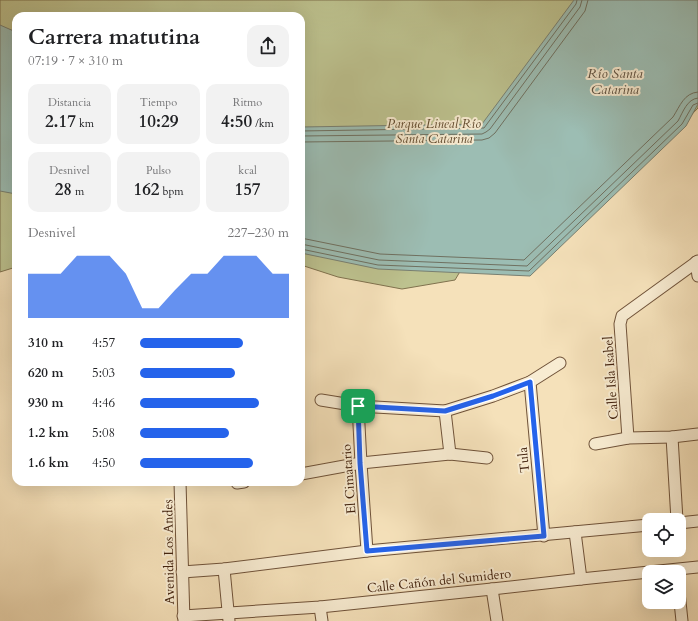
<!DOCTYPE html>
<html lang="es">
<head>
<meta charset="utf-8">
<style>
	:root { --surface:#fff; --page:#f2f2f2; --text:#202124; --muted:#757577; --accent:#2563eb }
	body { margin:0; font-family:Cardo,serif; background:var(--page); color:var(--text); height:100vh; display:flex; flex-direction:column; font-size:15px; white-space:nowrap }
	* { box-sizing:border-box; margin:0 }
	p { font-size:13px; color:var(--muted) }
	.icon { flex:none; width:22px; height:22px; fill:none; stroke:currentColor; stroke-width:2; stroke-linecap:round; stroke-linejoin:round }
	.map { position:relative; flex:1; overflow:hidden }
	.details { position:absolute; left:12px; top:12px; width:293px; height:474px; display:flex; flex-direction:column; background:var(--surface); border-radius:12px; box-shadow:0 4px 16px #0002 }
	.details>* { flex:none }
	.fabs { position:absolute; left:642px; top:513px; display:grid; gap:8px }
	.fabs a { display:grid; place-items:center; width:44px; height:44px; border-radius:8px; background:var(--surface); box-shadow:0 4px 16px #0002; font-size:20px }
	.pin { position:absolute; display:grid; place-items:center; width:34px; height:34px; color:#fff; margin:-17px; border-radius:8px; box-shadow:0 2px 6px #0006 }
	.round { display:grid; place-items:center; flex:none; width:42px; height:42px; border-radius:12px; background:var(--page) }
	.headline { display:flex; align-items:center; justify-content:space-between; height:68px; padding:0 16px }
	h1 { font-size:22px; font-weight:700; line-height:30px }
	.stats { display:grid; grid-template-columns:repeat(3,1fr); gap:6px; height:68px; padding:4px 16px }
	.stats div { display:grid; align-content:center; border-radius:10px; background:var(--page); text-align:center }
	.stats b { font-size:17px; font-weight:700 }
	.stats small { font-size:11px; font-weight:400 }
	.stats p { font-size:11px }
	.chart { height:112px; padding:8px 16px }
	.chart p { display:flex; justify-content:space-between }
	.chart svg { width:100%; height:72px; margin-top:4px; fill:var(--accent); opacity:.7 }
	ul { padding:0 16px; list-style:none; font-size:13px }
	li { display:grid; grid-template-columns:64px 48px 1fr; align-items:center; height:30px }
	li i { height:10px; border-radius:5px; background:var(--accent) }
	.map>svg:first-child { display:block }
	.park { fill:#bdc28f; stroke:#80724e }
	.water { fill:#9cbdb3; stroke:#787f71 }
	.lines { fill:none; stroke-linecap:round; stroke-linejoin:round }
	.shore { stroke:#6f7060; stroke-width:1 }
	.minor-casing { stroke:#6f5239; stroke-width:13 }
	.minor { stroke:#f8ecd2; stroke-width:11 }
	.route-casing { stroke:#fff; stroke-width:8 }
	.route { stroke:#2563eb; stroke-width:5 }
	.labels { text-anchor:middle; stroke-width:4; stroke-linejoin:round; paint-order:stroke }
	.park-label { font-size:13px; font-style:italic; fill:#614a2e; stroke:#f8ecd2 }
	.street-label { font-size:13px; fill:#42220e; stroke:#f8ecd2 }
	.water-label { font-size:14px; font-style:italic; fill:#5d5040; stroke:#f8ecd2 }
</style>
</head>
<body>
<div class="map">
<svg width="698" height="621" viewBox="0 0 698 621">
	<rect width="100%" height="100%" fill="#f5e1ba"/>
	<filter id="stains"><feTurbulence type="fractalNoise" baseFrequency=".005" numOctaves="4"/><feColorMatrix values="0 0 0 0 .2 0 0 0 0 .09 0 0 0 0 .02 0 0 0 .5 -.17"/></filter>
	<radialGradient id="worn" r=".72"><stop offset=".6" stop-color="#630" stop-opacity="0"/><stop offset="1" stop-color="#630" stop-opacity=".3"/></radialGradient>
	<path class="park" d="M0 0H698V108L666 141 468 258 455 280 402 289 338 277 301 265V16H16V267L0 272Z"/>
	<g class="water">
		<path d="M574 0H698V104L686 126 530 276 378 269 301 253V127L482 124Z"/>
		<path d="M0 25 16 32V194L0 191Z"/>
	</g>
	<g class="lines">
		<g class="shore">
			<path d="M301 131 484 128 576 4 577 0"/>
			<path d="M301 136 482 134 486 132 490 129 580 7 582 0"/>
			<path d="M301 142 482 140 489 138 495 133 585 11 588 0"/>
			<path d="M301 238 380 254 524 260 673 117C680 106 684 93 698 92"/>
			<path d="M301 244 379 260 527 266 678 121C683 112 687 99 698 98"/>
			<path d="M301 249 378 265 529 271 682 124 693 105 698 103"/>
		</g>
		<defs>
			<g id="minor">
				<path d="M696 262 698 276"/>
				<path d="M530 382 544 536"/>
				<path d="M321 400 358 406 445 411 493 396 530 382 560 363"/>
				<path d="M358 406 361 463 367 551"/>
				<path d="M445 411 450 454"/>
				<path d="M672 437 677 520"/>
				<path d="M628 438 620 324 622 316 698 261"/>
				<path d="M595 444 628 438 672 437 698 434"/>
				<path d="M301 474 361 463 450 454 487 458"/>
				<path d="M180 482 184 621"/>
				<path d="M237 483 244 482"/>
				<path d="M679 523 698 521"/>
				<path d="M575 532 581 579"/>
				<path d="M224 569 229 621"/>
				<path d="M182 572 224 569 367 551 649 525"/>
				<path d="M492 589 497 621"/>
				<path d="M679 592 682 621"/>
				<path d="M320 607 322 621"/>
				<path d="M183 616 320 607 492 589 581 579 698 567"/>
			</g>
		</defs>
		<use href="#minor" class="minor-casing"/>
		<use href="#minor" class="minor"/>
	</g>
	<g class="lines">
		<defs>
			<path id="route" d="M530 382 544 536 367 551 360 463 358 406 445 411 493 396Z"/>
		</defs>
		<use href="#route" class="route-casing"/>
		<use href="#route" class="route"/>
	</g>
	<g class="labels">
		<g class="park-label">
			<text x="434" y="128">Parque Lineal Río<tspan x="434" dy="15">Santa Catarina</tspan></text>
		</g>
		<g class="street-label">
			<text transform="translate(610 378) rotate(-94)" y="5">Calle Isla Isabel</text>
			<text transform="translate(523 460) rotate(-96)" y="5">Tula</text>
			<text transform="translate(348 479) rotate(-94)" y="5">El Cimatario</text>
			<text transform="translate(168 552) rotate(-91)" y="5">Avenida Los Andes</text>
			<text transform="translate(439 580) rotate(-6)" y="5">Calle Cañón del Sumidero</text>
		</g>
		<g class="water-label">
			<text x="615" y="78">Río Santa<tspan x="615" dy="16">Catarina</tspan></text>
		</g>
	</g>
	<rect width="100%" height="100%" filter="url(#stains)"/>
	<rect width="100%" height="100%" fill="url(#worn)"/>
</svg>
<div class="fabs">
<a><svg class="icon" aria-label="locate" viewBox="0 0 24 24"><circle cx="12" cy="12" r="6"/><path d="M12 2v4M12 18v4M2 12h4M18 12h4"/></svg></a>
<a><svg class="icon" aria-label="layers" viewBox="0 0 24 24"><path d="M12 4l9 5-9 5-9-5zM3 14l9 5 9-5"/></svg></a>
</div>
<div class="pin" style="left:358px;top:406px;background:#1e9e55"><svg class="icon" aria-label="arrive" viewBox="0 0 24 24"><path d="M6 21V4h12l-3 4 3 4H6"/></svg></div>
<section class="details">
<div class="headline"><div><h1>Carrera matutina</h1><p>07:19 · 7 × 310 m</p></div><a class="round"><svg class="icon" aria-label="share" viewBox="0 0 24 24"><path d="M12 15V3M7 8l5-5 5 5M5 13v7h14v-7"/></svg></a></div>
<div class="stats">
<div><p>Distancia</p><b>2.17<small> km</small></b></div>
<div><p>Tiempo</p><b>10:29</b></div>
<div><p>Ritmo</p><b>4:50<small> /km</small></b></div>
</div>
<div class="stats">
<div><p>Desnivel</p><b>28<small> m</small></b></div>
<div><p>Pulso</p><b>162<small> bpm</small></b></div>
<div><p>kcal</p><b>157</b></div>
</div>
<div class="chart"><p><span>Desnivel</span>227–230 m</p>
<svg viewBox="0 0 160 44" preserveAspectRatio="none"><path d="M0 44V17L10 17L20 17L30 6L40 6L50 6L60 17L70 38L80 38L90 27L100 17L110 17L120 6L130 6L140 6L150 17L160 17V44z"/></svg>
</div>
<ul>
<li><b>310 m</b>4:57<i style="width:69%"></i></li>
<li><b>620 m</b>5:03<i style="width:64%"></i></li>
<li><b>930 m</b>4:46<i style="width:80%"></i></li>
<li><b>1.2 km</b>5:08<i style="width:60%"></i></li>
<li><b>1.6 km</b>4:50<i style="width:76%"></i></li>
</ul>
</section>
</div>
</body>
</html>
